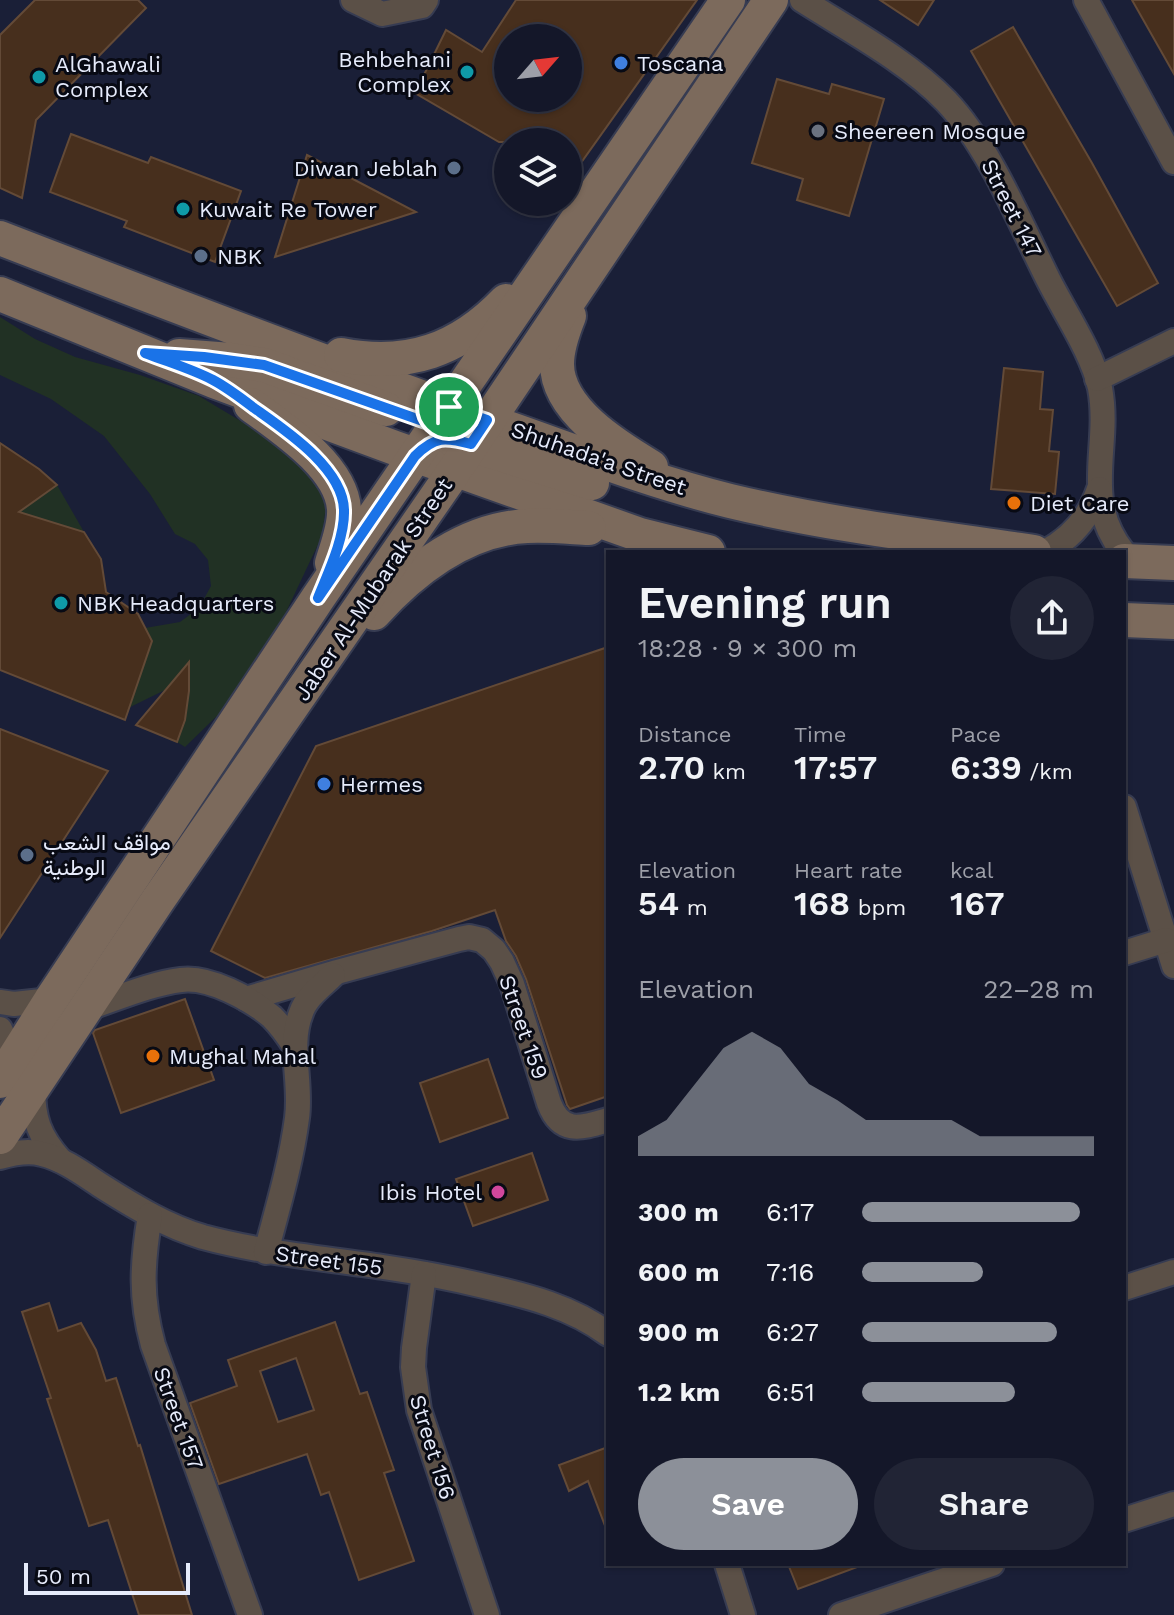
<!DOCTYPE html>
<html lang="en">
<head>
<meta charset="utf-8">
<style>
	:root { --surface:#141729; --page:#212435; --text:#f1f3f6; --muted:#9d9fa8; --line:#333646; --accent:#8c9099 }
	body { margin:0; font-family:"Work Sans",Vazirmatn,sans-serif; background:var(--page); color:var(--text); height:100vh; display:flex; flex-direction:column; font-size:30px; white-space:nowrap }
	* { box-sizing:border-box; margin:0 }
	p { font-size:26px; color:var(--muted) }
	.icon { flex:none; width:44px; height:44px; fill:none; stroke:currentColor; stroke-width:2; stroke-linecap:round; stroke-linejoin:round }
	.map { position:relative; flex:1; overflow:hidden }
	.panel { position:absolute; left:606px; top:550px; width:520px; height:1016px; display:flex; flex-direction:column; background:var(--surface); border-radius:0px; box-shadow:0 2px 6px #0004,0 0 0 2px var(--line) }
	.panel>* { flex:none }
	.needle { width:52px; rotate:62deg }
	.fabs { position:absolute; left:494px; top:24px; display:grid; gap:16px }
	.fabs a { display:grid; place-items:center; width:88px; height:88px; border-radius:50%; background:var(--surface); box-shadow:0 2px 6px #0004,0 0 0 2px var(--line); font-size:40px }
	.scale { position:absolute; left:24px; bottom:20px; width:166px; box-sizing:border-box; padding-left:8px; border:4px solid #e6ebfb; border-top:0; font-size:22px; line-height:28px; white-space:nowrap; color:#e6ebfb; -webkit-text-stroke:6px #080a14; paint-order:stroke }
	.pin { position:absolute; display:grid; place-items:center; width:68px; height:68px; color:#fff; margin:-34px; border:4px solid #fff; border-radius:50%; box-shadow:0 2px 8px #0007 }
	.round { display:grid; place-items:center; flex:none; width:84px; height:84px; border-radius:42px; background:var(--page) }
	.summary { display:flex; align-items:center; justify-content:space-between; height:136px; padding:0 32px }
	h1 { font-size:44px; font-weight:600; line-height:60px }
	.metrics { display:grid; grid-template-columns:repeat(3,1fr); gap:12px; height:136px; padding:8px 32px }
	.metrics div { display:grid; align-content:center }
	.metrics b { font-size:34px; font-weight:600 }
	.metrics small { font-size:22px; font-weight:400 }
	.metrics p { font-size:22px }
	.chart { height:224px; padding:16px 32px }
	.chart p { display:flex; justify-content:space-between }
	.chart svg { width:100%; height:144px; margin-top:8px; fill:var(--accent); opacity:.7 }
	.button { display:flex; gap:16px; margin-top:auto; padding:16px 32px }
	.button a { flex:1; height:92px; border-radius:48px; background:var(--accent); color:#fff; font-size:32px; font-weight:600; line-height:92px; text-align:center }
	.button a+a { background:var(--page); color:var(--text) }
	ul { padding:0 32px; list-style:none; font-size:26px }
	li { display:grid; grid-template-columns:128px 96px 1fr; align-items:center; height:60px }
	li i { height:20px; border-radius:10px; background:var(--accent) }
	.map>svg:first-child { display:block }
	.green { fill:#213124 }
	.building { fill:#472f1d; stroke:#634a37; stroke-width:2; fill-rule:evenodd }
	.lines { fill:none; stroke-linecap:round; stroke-linejoin:round }
	.minor-casing { stroke:#373c52; stroke-width:28 }
	.secondary-casing { stroke:#373c52; stroke-width:38 }
	.minor { stroke:#5b5047; stroke-width:24 }
	.secondary { stroke:#7c6a5c; stroke-width:34 }
	.route-casing { stroke:#fff; stroke-width:16 }
	.route { stroke:#1a73e8; stroke-width:10 }
	.shop-dot { fill:#3f7fe0; stroke:#080a14; stroke-width:3 }
	.culture-dot { fill:#0f9aa8; stroke:#080a14; stroke-width:3 }
	.worship-dot { fill:#6b7280; stroke:#080a14; stroke-width:3 }
	.service-dot { fill:#5c6f8a; stroke:#080a14; stroke-width:3 }
	.food-dot { fill:#e8710a; stroke:#080a14; stroke-width:3 }
	.hotel-dot { fill:#d1479c; stroke:#080a14; stroke-width:3 }
	.labels { text-anchor:middle; stroke-width:6; stroke-linejoin:round; paint-order:stroke }
	.poi-label { font-size:22px; fill:#e6ebfb; stroke:#080a14; text-anchor:start }
	.street-label { font-size:22px; fill:#e6ebfb; stroke:#080a14 }
</style>
</head>
<body>
<div class="map">
<svg width="1174" height="1615" viewBox="0 0 1174 1615">
	<rect width="100%" height="100%" fill="#1a1f37"/>
	<g class="green">
		<path d="M0 317 35 339 75 357 140 375 199 396 302 458 327 498 322 536 260 667 221 712 185 747 177 742C185 720 189 699 189 675L181 671 165 690 114 715 74 701H102L145 628 180 622 199 608 211 586 208 560 195 544 175 534 150 494 104 436 51 399 0 375Z"/>
		<path d="M57 485 84 532 0 526Z"/>
	</g>
	<g class="building">
		<path d="M35 0H138L146 8 36 120 22 198 0 188V35Z"/>
		<path d="M516 0H697L568 181V142H499L415 93 446 30 482 52ZM508 38H568V98H508Z"/>
		<path d="M880 0H934L918 25Z"/>
		<path d="M1132 0H1174V74Z"/>
		<path d="M1013 27 1092 163 1158 283 1117 306 971 51Z"/>
		<path d="M777 79 829 94 832 84 884 99 849 216 797 200 803 179 752 163Z"/>
		<path d="M71 134 148 163 151 157 241 191 215 262 124 227 127 221 50 192Z"/>
		<path d="M307 155 416 212 275 257Z"/>
		<path d="M1004 368 1043 372 1040 409 1053 410 1049 451 1059 452 1055 494 991 489Z"/>
		<path d="M0 443 39 469 57 485 19 512 84 532 101 559 106 592 138 614 152 641 125 720 0 670Z"/>
		<path d="M608 647V1096L570 1109 567 1105 526 979 516 956 506 941 495 910 432 931 265 978 211 951 316 746Z"/>
		<path d="M189 662V691L185 720 177 742 136 725Z"/>
		<path d="M0 729 108 771 0 938Z"/>
		<path d="M185 999 214 1080 121 1113 93 1033 95 1030Z"/>
		<path d="M488 1059 508 1118 440 1142 420 1083Z"/>
		<path d="M532 1153 548 1200 473 1226 456 1179Z"/>
		<path d="M49 1303 58 1331 81 1323 96 1350 106 1381 116 1378 138 1446 140 1445 192 1615H139L108 1520 89 1526 47 1399 51 1398 22 1312Z"/>
		<path d="M335 1322 360 1394 367 1392 394 1470 384 1473 414 1561 359 1580 329 1492 321 1495 307 1454 219 1484 190 1403 237 1386 228 1360ZM296 1358 314 1410 278 1422 260 1371Z"/>
		<path d="M608 1447V1530L607 1531 588 1481 569 1491 559 1465Z"/>
		<path d="M788 1564H859L860 1566 798 1589Z"/>
	</g>
	<g class="lines">
		<defs>
			<g id="minor">
				<path d="M353 0 382 14 422 6 426 0"/>
				<path d="M802 0C849 30 907 61 946 101 989 146 1020 223 1048 279 1065 313 1092 352 1100 388 1111 447 1081 499 1123 552"/>
				<path d="M1086 0 1174 162"/>
				<path d="M1097 379 1174 341"/>
				<path d="M1045 552C1072 538 1089 518 1099 489"/>
				<path d="M1124 807 1174 966"/>
				<path d="M1124 953 1166 940"/>
				<path d="M246 999 337 972 459 939 469 937 482 940 494 950 502 962 512 984 549 1103C561 1135 581 1128 608 1120"/>
				<path d="M0 1002 14 1004 51 1000"/>
				<path d="M85 1009C116 999 149 984 181 980 209 976 251 999 272 1017 281 1026 288 1036 295 1047"/>
				<path d="M0 1029 14 1059"/>
				<path d="M33 1087C33 1119 39 1136 60 1160"/>
				<path d="M0 1157C14 1153 28 1150 42 1154 63 1159 82 1173 100 1185 133 1206 166 1226 203 1237 262 1253 323 1258 383 1267 417 1272 451 1278 484 1286 528 1296 572 1307 608 1334"/>
				<path d="M150 1215C142 1264 140 1297 153 1345L250 1615"/>
				<path d="M266 1252C278 1207 291 1163 297 1118 302 1083 288 1045 301 1013 306 997 322 986 333 975"/>
				<path d="M424 1274 414 1348 413 1367 419 1410 487 1615"/>
				<path d="M1124 1288 1174 1272"/>
				<path d="M1124 1520 1174 1504"/>
				<path d="M727 1564 743 1615"/>
				<path d="M841 1615 992 1564"/>
			</g>
			<g id="secondary">
				<path d="M0 238C160 300 321 362 482 419 564 447 645 480 730 501 830 525 932 537 1034 552"/>
				<path d="M0 294 214 381 395 448 640 535 708 552"/>
				<path d="M569 316C563 331 557 348 557 364 557 410 616 446 651 467"/>
				<path d="M341 355C408 368 459 350 506 301"/>
				<path d="M179 356 231 360 264 365 386 409"/>
				<path d="M251 405C282 428 341 466 344 509 345 527 337 546 332 563"/>
				<path d="M452 439 592 483"/>
				<path d="M1124 561 1174 563"/>
				<path d="M374 613C414 569 465 529 527 526 548 525 569 527 589 528"/>
				<path d="M1124 620 1174 622"/>
				<path d="M0 1081 51 1000 318 598 728 0"/>
				<path d="M0 1137 158 900 446 483 771 0"/>
			</g>
		</defs>
		<use href="#minor" class="minor-casing"/>
		<use href="#secondary" class="secondary-casing"/>
		<use href="#minor" class="minor"/>
		<use href="#secondary" class="secondary"/>
	</g>
	<g class="lines">
		<defs>
			<path id="route" d="M145 353 204 357 264 365 437 426 449 407 487 420 471 444C445 437 435 436 415 456L318 598C328 573 345 538 344 510 343 468 285 430 254 408 241 398 228 388 213 380 192 369 168 362 145 353Z"/>
		</defs>
		<use href="#route" class="route-casing"/>
		<use href="#route" class="route"/>
	</g>
	<g class="shop-dot">
		<circle cx="621" cy="63" r="8"/>
		<circle cx="324" cy="784" r="8"/>
	</g>
	<g class="culture-dot">
		<circle cx="467" cy="72" r="8"/>
		<circle cx="39" cy="77" r="8"/>
		<circle cx="183" cy="209" r="8"/>
		<circle cx="61" cy="603" r="8"/>
	</g>
	<circle class="worship-dot" cx="818" cy="131" r="8"/>
	<g class="service-dot">
		<circle cx="454" cy="168" r="8"/>
		<circle cx="201" cy="256" r="8"/>
		<circle cx="27" cy="855" r="8"/>
	</g>
	<g class="food-dot">
		<circle cx="1014" cy="503" r="8"/>
		<circle cx="153" cy="1056" r="8"/>
	</g>
	<circle class="hotel-dot" cx="498" cy="1192" r="8"/>
	<g class="labels">
		<g class="poi-label">
			<text x="451" y="67" text-anchor="end">Behbehani<tspan x="451" dy="25">Complex</tspan></text>
			<text x="637" y="71">Toscana</text>
			<text x="55" y="72">AlGhawali<tspan x="55" dy="25">Complex</tspan></text>
			<text x="834" y="139">Sheereen Mosque</text>
			<text x="438" y="176" text-anchor="end">Diwan Jeblah</text>
			<text x="199" y="217">Kuwait Re Tower</text>
			<text x="217" y="264">NBK</text>
			<text x="1030" y="511">Diet Care</text>
			<text x="77" y="611">NBK Headquarters</text>
			<text x="340" y="792">Hermes</text>
			<text x="43" y="850">مواقف الشعب<tspan x="43" dy="25">الوطنية</tspan></text>
			<text x="169" y="1064">Mughal Mahal</text>
			<text x="482" y="1200" text-anchor="end">Ibis Hotel</text>
		</g>
		<g class="street-label">
			<text transform="translate(1012 208) rotate(63)" y="8">Street 147</text>
			<text transform="translate(599 458) rotate(19)" y="8">Shuhada'a Street</text>
			<text transform="translate(373 589) rotate(-56)" y="8">Jaber Al-Mubarak Street</text>
			<text transform="translate(524 1027) rotate(71)" y="8">Street 159</text>
			<text transform="translate(329 1260) rotate(8)" y="8">Street 155</text>
			<text transform="translate(179 1418) rotate(70)" y="8">Street 157</text>
			<text transform="translate(433 1447) rotate(73)" y="8">Street 156</text>
		</g>
	</g>
</svg>
<div class="fabs">
<a><svg class="needle" viewBox="-14 -14 28 28"><path d="M0-13l5 13h-10z" fill="#e53935"/><path d="M0 13l5-13h-10z" fill="#9d9fa8"/></svg></a>
<a><svg class="icon" aria-label="layers" viewBox="0 0 24 24"><path d="M12 4l9 5-9 5-9-5zM3 14l9 5 9-5"/></svg></a>
</div>
<div class="scale">50 m</div>
<div class="pin" style="left:449px;top:407px;background:#1e9e55"><svg class="icon" aria-label="arrive" viewBox="0 0 24 24"><path d="M6 21V4h12l-3 4 3 4H6"/></svg></div>
<section class="panel">
<div class="summary"><div><h1>Evening run</h1><p>18:28 · 9 × 300 m</p></div><a class="round"><svg class="icon" aria-label="share" viewBox="0 0 24 24"><path d="M12 15V3M7 8l5-5 5 5M5 13v7h14v-7"/></svg></a></div>
<div class="metrics">
<div><p>Distance</p><b>2.70<small> km</small></b></div>
<div><p>Time</p><b>17:57</b></div>
<div><p>Pace</p><b>6:39<small> /km</small></b></div>
</div>
<div class="metrics">
<div><p>Elevation</p><b>54<small> m</small></b></div>
<div><p>Heart rate</p><b>168<small> bpm</small></b></div>
<div><p>kcal</p><b>167</b></div>
</div>
<div class="chart"><p><span>Elevation</span>22–28 m</p>
<svg viewBox="0 0 160 44" preserveAspectRatio="none"><path d="M0 44V38L10 33L20 22L30 11L40 6L50 11L60 22L70 27L80 33L90 33L100 33L110 33L120 38L130 38L140 38L150 38L160 38V44z"/></svg>
</div>
<ul>
<li><b>300 m</b>6:17<i style="width:94%"></i></li>
<li><b>600 m</b>7:16<i style="width:52%"></i></li>
<li><b>900 m</b>6:27<i style="width:84%"></i></li>
<li><b>1.2 km</b>6:51<i style="width:66%"></i></li>
</ul>
<div class="button"><a>Save</a><a>Share</a></div>
</section>
</div>
</body>
</html>
